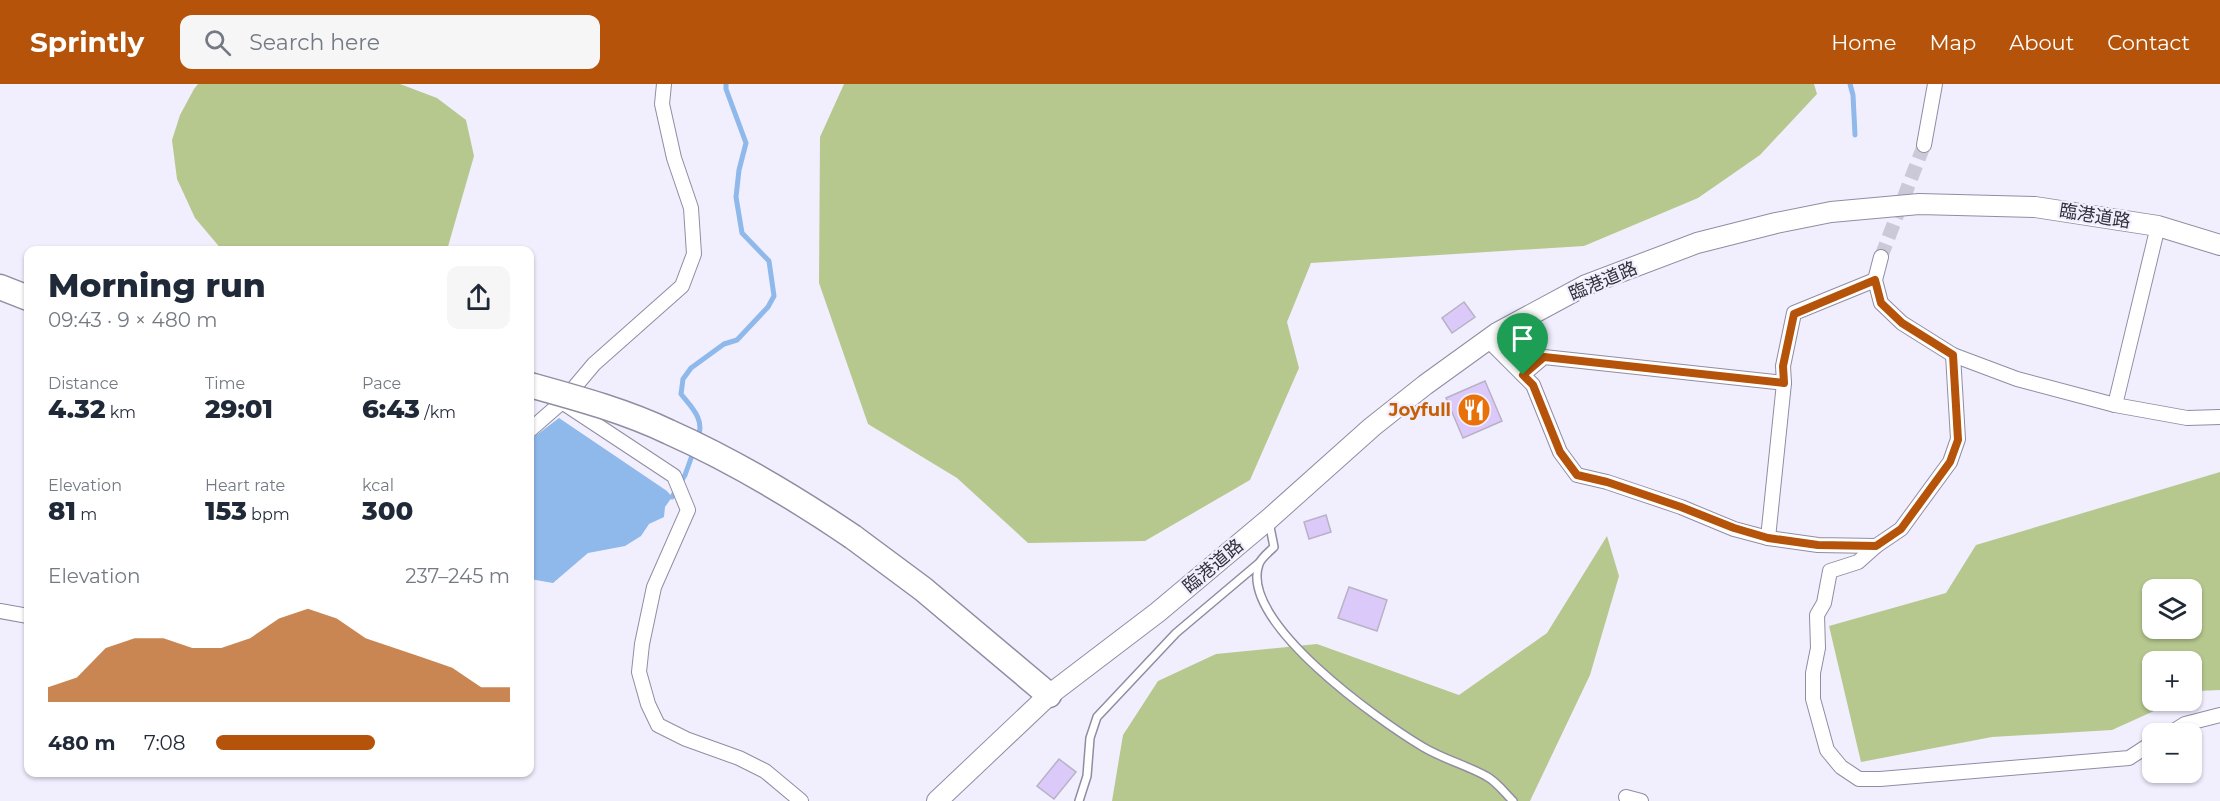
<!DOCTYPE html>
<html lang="en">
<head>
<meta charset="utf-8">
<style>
	:root { --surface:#fff; --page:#f6f6f7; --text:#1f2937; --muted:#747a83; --accent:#b45309 }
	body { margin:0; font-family:Montserrat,"Noto Sans JP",sans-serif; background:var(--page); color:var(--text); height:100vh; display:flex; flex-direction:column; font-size:22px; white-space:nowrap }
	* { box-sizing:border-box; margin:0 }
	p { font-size:20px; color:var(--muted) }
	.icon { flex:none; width:33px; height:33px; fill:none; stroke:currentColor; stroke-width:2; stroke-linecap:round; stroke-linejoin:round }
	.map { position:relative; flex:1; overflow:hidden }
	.sheet { position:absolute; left:24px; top:162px; width:510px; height:531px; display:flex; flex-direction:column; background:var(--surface); border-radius:12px; box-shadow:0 2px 4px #0004 }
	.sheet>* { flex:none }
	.controls { position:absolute; left:2142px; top:495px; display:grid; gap:12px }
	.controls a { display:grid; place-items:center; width:60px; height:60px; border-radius:12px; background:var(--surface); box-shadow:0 2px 4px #0004; font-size:30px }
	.pin { position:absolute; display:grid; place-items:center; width:51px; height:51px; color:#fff; margin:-62px -26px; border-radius:50% 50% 50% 0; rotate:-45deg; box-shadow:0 0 6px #0007 }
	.pin .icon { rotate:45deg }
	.round { display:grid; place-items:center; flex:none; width:63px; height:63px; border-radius:12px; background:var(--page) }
	.overview { display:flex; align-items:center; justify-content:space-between; height:102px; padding:0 24px }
	h1 { font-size:33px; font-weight:800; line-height:45px }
	.figures { display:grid; grid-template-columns:repeat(3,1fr); gap:9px; height:102px; padding:6px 24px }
	.figures div { display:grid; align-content:center }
	.figures b { font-size:26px; font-weight:800 }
	.figures small { font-size:16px; font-weight:400 }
	.figures p { font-size:16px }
	.chart { height:168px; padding:12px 24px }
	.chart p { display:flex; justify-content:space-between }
	.chart svg { width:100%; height:108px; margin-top:6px; fill:var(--accent); opacity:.7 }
	ul { padding:0 24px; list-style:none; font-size:20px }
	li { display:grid; grid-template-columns:96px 72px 1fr; align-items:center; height:45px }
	li i { height:15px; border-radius:8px; background:var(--accent) }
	header { display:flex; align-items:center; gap:36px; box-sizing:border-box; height:84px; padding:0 30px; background:var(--accent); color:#fff }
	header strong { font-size:28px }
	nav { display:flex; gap:33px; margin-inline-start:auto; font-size:21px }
	.search { width:420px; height:54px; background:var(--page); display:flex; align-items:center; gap:15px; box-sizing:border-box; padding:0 21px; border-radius:12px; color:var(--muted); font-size:22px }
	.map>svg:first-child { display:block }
	.green { fill:#b6c88e; fill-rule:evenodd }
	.water { fill:#8fb8eb }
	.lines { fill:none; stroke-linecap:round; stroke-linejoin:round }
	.stream { stroke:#8fb8eb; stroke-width:5 }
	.building { fill:#dbc9f9; stroke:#b9b1c6; stroke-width:1.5 }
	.street-tunnel { stroke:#cbc9d7; stroke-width:14; stroke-dasharray:14 7; stroke-linecap:butt }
	.lane-casing { stroke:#908da2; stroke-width:10 }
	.street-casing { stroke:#908da2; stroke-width:16 }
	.secondary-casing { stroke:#908da2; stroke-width:22 }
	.highway-casing { stroke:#908da2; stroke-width:27 }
	.lane { stroke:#fff; stroke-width:7 }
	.street { stroke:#fff; stroke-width:14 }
	.secondary { stroke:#fff; stroke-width:20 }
	.highway { stroke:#fff; stroke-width:24 }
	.highway-bridge-casing { stroke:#908da2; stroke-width:27; stroke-linecap:butt }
	.highway-bridge { stroke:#fff; stroke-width:24 }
	.route-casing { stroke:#fff; stroke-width:12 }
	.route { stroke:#b45309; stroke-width:8 }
	.labels { text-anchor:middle; stroke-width:4.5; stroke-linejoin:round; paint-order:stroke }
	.street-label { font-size:18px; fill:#33323b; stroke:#f1effe }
	.food-label { font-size:18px; font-weight:bold; fill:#c56008; stroke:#f1effe; text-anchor:end }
</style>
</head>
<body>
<header>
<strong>Sprintly</strong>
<div class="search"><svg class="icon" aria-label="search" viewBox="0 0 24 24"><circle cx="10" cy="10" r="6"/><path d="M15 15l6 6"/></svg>Search here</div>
<nav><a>Home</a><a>Map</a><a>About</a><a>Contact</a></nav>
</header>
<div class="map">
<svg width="2220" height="717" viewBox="0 0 2220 717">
	<rect width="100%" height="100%" fill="#f1effe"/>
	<g class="green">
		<path d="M198 0H400L437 14 466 36 474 72 447 166H222L195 134 177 95 172 56 180 31 194 5Z"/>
		<path d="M844 0H1814L1817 10 1760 71 1698 114 1584 162 1311 179 1287 238 1299 284 1250 396 1145 457 1028 459 957 394 868 340 819 199 820 53Z"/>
		<path d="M2220 388V606L2198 607 2192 609V578H2152V616L2176 617 2112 646 1992 653 1861 678 1829 542 1946 509 1976 461ZM2152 506H2192V544H2152Z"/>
		<path d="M1607 452 1619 492 1590 591 1530 717H1112L1123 651 1158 597 1216 570 1317 560 1459 611 1547 549Z"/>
	</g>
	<path class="water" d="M559 334 667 407 672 413 665 423 664 433 649 440 641 452 625 462 588 469 553 499 530 495V356Z"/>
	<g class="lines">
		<g class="stream">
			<path d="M1850 0 1853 11 1855 51"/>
			<path d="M698 354C705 335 692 324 681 310L683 295 691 284 724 260 737 256 768 223 774 212 769 177 742 149 736 113 739 86 746 59 726 5V0"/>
			<path d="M672 413 685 391 694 366"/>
		</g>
	</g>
	<g class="building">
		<path d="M1464 218 1475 233 1452 249 1442 234Z"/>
		<path d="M1485 297 1502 337 1463 354 1446 314Z"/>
		<path d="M1326 431 1331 448 1309 455 1304 438Z"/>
		<path d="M1349 503 1387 516 1377 547 1338 534Z"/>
		<path d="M1059 675 1076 688 1054 715 1037 702Z"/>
	</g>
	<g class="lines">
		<path class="street-tunnel" d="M1881 173 1924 61"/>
		<defs>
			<g id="lane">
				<path d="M1269 438 1274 463C1269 468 1261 474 1259 480 1238 538 1381 638 1423 663 1443 675 1466 681 1486 692 1496 697 1505 709 1513 717"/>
				<path d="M1079 717 1087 692 1090 654 1097 633 1176 549 1259 479"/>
			</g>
			<g id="street">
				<path d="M1924 61 1935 0"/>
				<path d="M1881 173 1875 196 1881 219 1902 239 1953 271 2017 295 2115 321 2187 334 2220 333"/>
				<path d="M1488 256 1533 301 1560 368 1577 391 1607 398 1681 423 1734 445 1768 454 1818 461 1876 462 1901 445 1950 378 1958 355 1953 271"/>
				<path d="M1523 291 1544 273 1784 299"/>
				<path d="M562 318 674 392 688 426 654 503 642 560 639 588 648 620 658 641 686 655 739 674 765 687 801 717"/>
				<path d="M2115 321 2158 142"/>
				<path d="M530 346 562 318 594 280 682 202 694 170 691 124 674 74 662 20 664 0"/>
				<path d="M1768 454 1784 299 1783 282 1794 229 1875 196"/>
				<path d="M1876 462 1858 478 1830 487 1824 519 1817 531 1818 564 1813 589V615L1827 666 1841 683 1859 695H1880L2129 674 2152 659"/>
				<path d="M0 527 28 532"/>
				<path d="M2169 650 2185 640 2220 631"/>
				<path d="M1626 713 1641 717"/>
			</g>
			<path id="secondary" d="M937 717 1049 611 1158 528 1269 435 1372 343 1425 301 1497 249 1586 201 1697 159 1776 139 1831 128 1919 120 2035 123 2158 142 2220 161"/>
			<g id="highway">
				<path d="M0 203 28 214"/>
				<path d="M853 453 923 505 1049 611"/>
			</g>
		</defs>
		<use href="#lane" class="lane-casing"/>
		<use href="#street" class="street-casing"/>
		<use href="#secondary" class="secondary-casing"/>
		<use href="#highway" class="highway-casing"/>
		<use href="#lane" class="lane"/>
		<use href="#street" class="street"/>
		<use href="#secondary" class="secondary"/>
		<use href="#highway" class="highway"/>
		<defs>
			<path id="highway-bridge" d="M530 301C577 314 625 327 669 348 734 377 794 413 853 453"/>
		</defs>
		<use href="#highway-bridge" class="highway-bridge-casing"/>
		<use href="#highway-bridge" class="highway-bridge"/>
	</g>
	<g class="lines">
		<defs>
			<path id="route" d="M1875 196 1881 219 1902 239 1953 271 1958 356 1950 378 1901 445 1876 462 1818 461 1768 454 1734 444 1681 423 1607 398 1577 391 1560 368 1533 301 1523 291 1544 273 1784 299 1783 282 1794 230Z"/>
		</defs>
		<use href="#route" class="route-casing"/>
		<use href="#route" class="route"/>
	</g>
	<defs>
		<symbol id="restaurant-disc" viewBox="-11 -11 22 22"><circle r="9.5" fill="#e8710a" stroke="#f1effe"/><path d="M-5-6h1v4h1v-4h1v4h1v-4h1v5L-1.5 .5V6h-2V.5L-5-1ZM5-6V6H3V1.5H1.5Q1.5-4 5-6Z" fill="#fff"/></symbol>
	</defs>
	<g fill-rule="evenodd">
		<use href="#restaurant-disc" x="1455" y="307" width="38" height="38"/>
	</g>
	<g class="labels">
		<g class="street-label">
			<text transform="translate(2095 132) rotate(9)" y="6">臨港道路</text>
			<text transform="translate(1603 197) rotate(-23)" y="6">臨港道路</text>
			<text transform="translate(1213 482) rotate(-40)" y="6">臨港道路</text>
		</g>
		<g class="food-label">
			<text x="1451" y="332">Joyfull</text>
		</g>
	</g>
</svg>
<div class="controls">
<a><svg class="icon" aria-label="layers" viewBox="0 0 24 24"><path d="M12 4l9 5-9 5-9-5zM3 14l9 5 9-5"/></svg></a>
<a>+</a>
<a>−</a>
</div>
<div class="pin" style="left:1523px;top:291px;background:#1e9e55"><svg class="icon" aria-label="arrive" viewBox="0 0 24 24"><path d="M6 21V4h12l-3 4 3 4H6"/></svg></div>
<section class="sheet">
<div class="overview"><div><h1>Morning run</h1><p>09:43 · 9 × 480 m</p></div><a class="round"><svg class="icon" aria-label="share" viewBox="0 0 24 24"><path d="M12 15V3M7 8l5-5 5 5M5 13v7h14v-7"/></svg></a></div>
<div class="figures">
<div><p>Distance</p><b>4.32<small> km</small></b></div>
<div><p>Time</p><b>29:01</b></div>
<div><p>Pace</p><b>6:43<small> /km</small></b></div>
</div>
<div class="figures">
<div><p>Elevation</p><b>81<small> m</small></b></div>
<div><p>Heart rate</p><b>153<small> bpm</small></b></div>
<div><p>kcal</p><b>300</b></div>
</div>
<div class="chart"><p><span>Elevation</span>237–245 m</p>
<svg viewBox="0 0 160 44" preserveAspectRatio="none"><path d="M0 44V38L10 34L20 22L30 18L40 18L50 22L60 22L70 18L80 10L90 6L100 10L110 18L120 22L130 26L140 30L150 38L160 38V44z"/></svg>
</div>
<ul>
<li><b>480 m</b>7:08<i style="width:54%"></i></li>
</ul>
</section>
</div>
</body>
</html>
